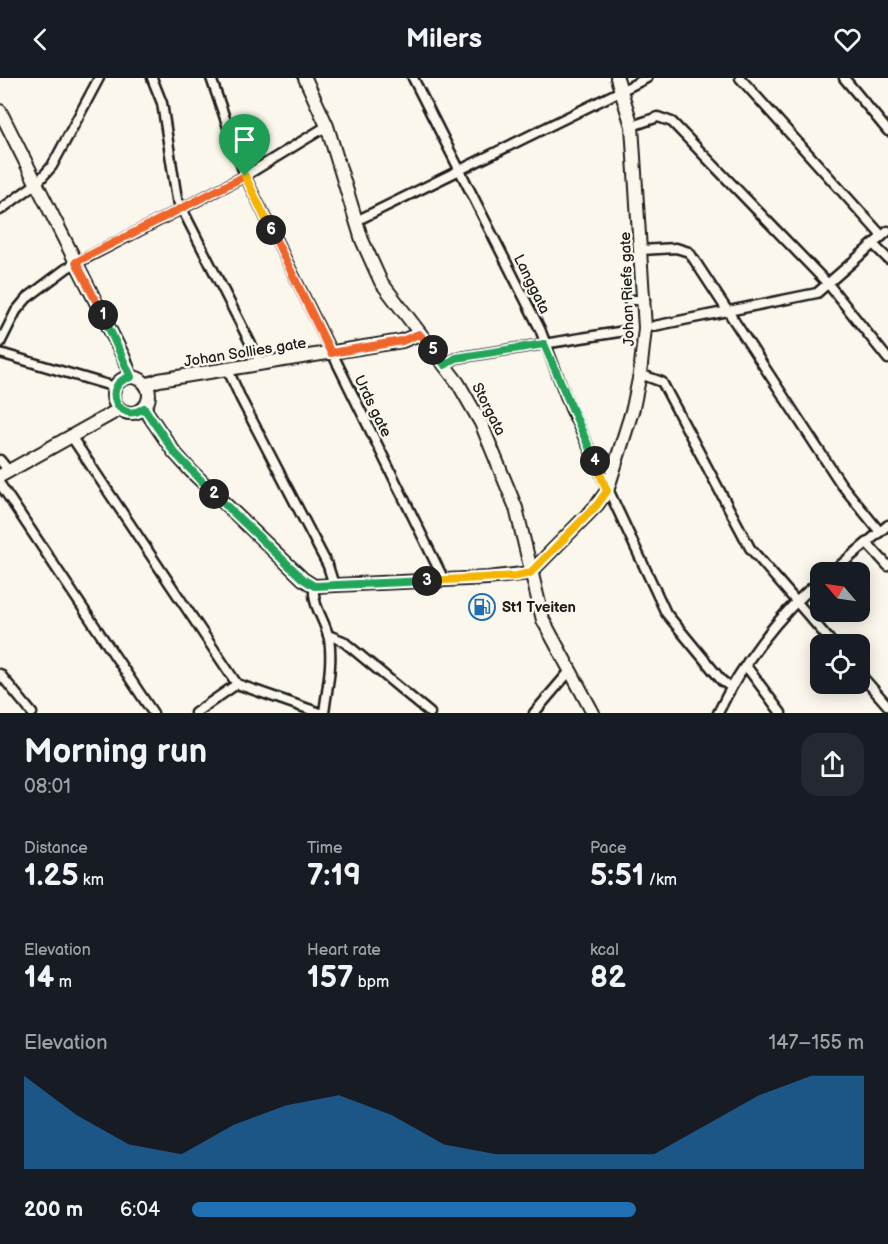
<!DOCTYPE html>
<html lang="en">
<head>
<meta charset="utf-8">
<style>
	:root { --surface:#171b24; --page:#242831; --text:#f1f3f6; --muted:#9ea1a6; --accent:#1f6fb2 }
	body { margin:0; font-family:"Balsamiq Sans",sans-serif; background:var(--page); color:var(--text); height:100vh; display:flex; flex-direction:column; font-size:22px; white-space:nowrap }
	* { box-sizing:border-box; margin:0 }
	p { font-size:20px; color:var(--muted) }
	.icon { flex:none; width:33px; height:33px; fill:none; stroke:currentColor; stroke-width:2; stroke-linecap:round; stroke-linejoin:round }
	.map { position:relative; height:635px; overflow:hidden }
	.side { display:flex; flex-direction:column; background:var(--surface); flex:1 }
	.side>* { flex:none }
	.needle { width:39px; rotate:299deg }
	.buttons { position:absolute; left:810px; top:484px; display:grid; gap:12px }
	.buttons a { display:grid; place-items:center; width:60px; height:60px; border-radius:12px; background:var(--surface); box-shadow:0 3px 15px #0003; font-size:30px }
	.pin { position:absolute; display:grid; place-items:center; width:51px; height:51px; color:#fff; margin:-62px -26px; border-radius:50% 50% 50% 0; rotate:-45deg; box-shadow:0 0 6px #0007 }
	.pin .icon { rotate:45deg }
	.km { position:absolute; width:30px; height:30px; margin:-15px; border-radius:50%; background:#222; color:#fff; font-size:16px; line-height:30px; text-align:center }
	.round { display:grid; place-items:center; flex:none; width:63px; height:63px; border-radius:18px; background:var(--page) }
	.summary { display:flex; align-items:center; justify-content:space-between; height:102px; padding:0 24px }
	h1 { font-size:33px; font-weight:800; line-height:45px }
	.stats { display:grid; grid-template-columns:repeat(3,1fr); gap:9px; height:102px; padding:6px 24px }
	.stats div { display:grid; align-content:center }
	.stats b { font-size:30px; font-weight:800 }
	.stats small { font-size:16px; font-weight:400 }
	.stats p { font-size:16px }
	.chart { height:168px; padding:12px 24px }
	.chart p { display:flex; justify-content:space-between }
	.chart svg { width:100%; height:108px; margin-top:6px; fill:var(--accent); opacity:.7 }
	ul { padding:0 24px; list-style:none; font-size:20px }
	li { display:grid; grid-template-columns:96px 72px 1fr; align-items:center; height:45px }
	li i { height:15px; border-radius:8px; background:var(--accent) }
	header { display:flex; justify-content:space-between; align-items:center; height:78px; padding:0 24px; background:var(--surface); font-size:27px; font-weight:800 }
	.map>svg:first-child { display:block }
	.lines { fill:none; stroke-linecap:round; stroke-linejoin:round }
	.minor-casing { stroke:#1c1c1c; stroke-width:13 }
	.secondary-casing { stroke:#1c1c1c; stroke-width:16 }
	.minor { stroke:#fbf7ec; stroke-width:8 }
	.secondary { stroke:#fbf7ec; stroke-width:12 }
	.split-1-casing { stroke:#fff; stroke-width:12 }
	.split-2-casing { stroke:#fff; stroke-width:12 }
	.split-3-casing { stroke:#fff; stroke-width:12 }
	.split-4-casing { stroke:#fff; stroke-width:12 }
	.split-5-casing { stroke:#fff; stroke-width:12 }
	.split-6-casing { stroke:#fff; stroke-width:12 }
	.split-7-casing { stroke:#fff; stroke-width:12 }
	.split-1 { stroke:#f0652b; stroke-width:8 }
	.split-2 { stroke:#22a559; stroke-width:8 }
	.split-3 { stroke:#22a559; stroke-width:8 }
	.split-4 { stroke:#f5b400; stroke-width:8 }
	.split-5 { stroke:#22a559; stroke-width:8 }
	.split-6 { stroke:#f0652b; stroke-width:8 }
	.split-7 { stroke:#f5b400; stroke-width:8 }
	.labels { text-anchor:middle; stroke-width:5; stroke-linejoin:round; paint-order:stroke }
	.street-label { font-size:15px; fill:#1c1c1c; stroke:#fbf7ec }
	.poi-label { font-size:15px; font-weight:bold; fill:#1c1c1c; stroke:#fbf7ec; text-anchor:start }
</style>
</head>
<body>
<header><svg class="icon" aria-label="back" viewBox="0 0 24 24"><path d="M15 5l-7 7 7 7"/></svg>Milers<svg class="icon" aria-label="heart" viewBox="0 0 24 24"><path d="M12 20l-8-8c-3-5 5-10 8-4 3-6 11-1 8 4z"/></svg></header>
<div class="map">
<svg width="888" height="635" viewBox="0 0 888 635">
	<rect width="100%" height="100%" fill="#fbf7ec"/>
	<filter id="ink" filterUnits="userSpaceOnUse"><feTurbulence type="fractalNoise" baseFrequency=".0167" numOctaves="2"/><feDisplacementMap in="SourceGraphic" scale="12" xChannelSelector="R" yChannelSelector="G"/><feConvolveMatrix kernelMatrix="1 2 1 2 8 2 1 2 1" color-interpolation-filters="sRGB"/></filter>
	<g filter="url(#ink)">
		<g class="lines">
			<defs>
				<g id="minor">
					<path d="M152 0 162 25 177 121 261 286"/>
					<path d="M211 0 245 98 444 502"/>
					<path d="M413 0 540 251 570 330 666 535 722 603 731 609"/>
					<path d="M740 0 882 158"/>
					<path d="M844 0 888 53"/>
					<path d="M632 48 658 39 672 44 829 207 888 281"/>
					<path d="M0 132 37 105 52 88 99 0"/>
					<path d="M356 143 647 0"/>
					<path d="M874 167 888 181"/>
					<path d="M641 172 676 170 689 174 841 406 880 454"/>
					<path d="M628 222H645"/>
					<path d="M654 248 817 215 888 153"/>
					<path d="M0 265 16 233 27 220 67 190 245 98 327 48"/>
					<path d="M0 275 115 309"/>
					<path d="M445 287 456 280 625 253"/>
					<path d="M228 292 241 321 328 488 334 507"/>
					<path d="M640 296 662 304 750 470 834 567"/>
					<path d="M71 358 237 606"/>
					<path d="M0 382 8 392"/>
					<path d="M0 406 153 635"/>
					<path d="M868 466 888 488"/>
					<path d="M831 495 888 447"/>
					<path d="M314 508C312 529 325 541 329 561 333 585 327 611 324 635"/>
					<path d="M328 557 343 563 430 635"/>
					<path d="M746 588 781 635"/>
					<path d="M0 596 32 635"/>
					<path d="M860 596 888 628"/>
					<path d="M195 635 237 606 320 635"/>
					<path d="M534 635 569 594"/>
					<path d="M718 635C740 589 780 534 820 503"/>
				</g>
				<g id="secondary">
					<path d="M305 0 327 48 362 162 381 204 458 305 481 345 516 430 543 542 593 635"/>
					<path d="M0 33 124 280 131 299"/>
					<circle cx="131" cy="317" r="18"/>
					<path d="M146 307 159 302 402 263 419 256"/>
					<path d="M144 330 174 374 191 393 303 501 314 508 488 500 530 495 597 427 607 413 633 330 640 296 645 250 632 48 617 0"/>
					<path d="M0 398 120 331"/>
				</g>
			</defs>
			<use href="#minor" class="minor-casing"/>
			<use href="#secondary" class="secondary-casing"/>
			<use href="#minor" class="minor"/>
			<use href="#secondary" class="secondary"/>
		</g>
	</g>
	<g class="lines" filter="url(#ink)">
		<defs>
			<path id="split-1" d="M103 237 76 184 245 98"/>
			<path id="split-2" d="M103 237 131 299C100 305 118 348 144 330L174 374 214 416"/>
			<path id="split-3" d="M214 416 303 501 314 508 427 503"/>
			<path id="split-4" d="M427 503 517 498 530 495 597 427 607 413 595 383"/>
			<path id="split-5" d="M433 272 445 287 456 280 544 266 595 383"/>
			<path id="split-6" d="M271 152 331 275 402 263 419 256 433 272"/>
			<path id="split-7" d="M245 98 271 152"/>
		</defs>
		<use href="#split-1" class="split-1-casing"/>
		<use href="#split-2" class="split-2-casing"/>
		<use href="#split-3" class="split-3-casing"/>
		<use href="#split-4" class="split-4-casing"/>
		<use href="#split-5" class="split-5-casing"/>
		<use href="#split-6" class="split-6-casing"/>
		<use href="#split-7" class="split-7-casing"/>
		<use href="#split-1" class="split-1"/>
		<use href="#split-2" class="split-2"/>
		<use href="#split-3" class="split-3"/>
		<use href="#split-4" class="split-4"/>
		<use href="#split-5" class="split-5"/>
		<use href="#split-6" class="split-6"/>
		<use href="#split-7" class="split-7"/>
	</g>
	<defs>
		<symbol id="fuel-ring" viewBox="-11 -11 22 22"><circle r="9.5" fill="#fbf7ec" stroke="#1f6fb2" stroke-width="1.5"/><path d="M-5.5-6h7V0h2V4h1.3V-2.5L3-4.5l.8-.8L6-3V5H2.5V1h-1V6h-7ZM-4.2-4.7v3.2H.2V-4.7Z" fill="#1f6fb2"/></symbol>
	</defs>
	<g fill-rule="evenodd">
		<use href="#fuel-ring" x="467" y="514" width="30" height="30"/>
	</g>
	<g class="labels">
		<g class="street-label">
			<text transform="translate(532 206) rotate(64)" y="5">Langgata</text>
			<text transform="translate(627 211) rotate(-92)" y="5">Johan Riefs gate</text>
			<text transform="translate(245 274) rotate(-9)" y="5">Johan Sollies gate</text>
			<text transform="translate(373 328) rotate(64)" y="5">Urds gate</text>
			<text transform="translate(489 331) rotate(63)" y="5">Storgata</text>
		</g>
		<g class="poi-label">
			<text x="502" y="534">St1 Tveiten</text>
		</g>
	</g>
</svg>
<div class="buttons">
<a><svg class="needle" viewBox="-14 -14 28 28"><path d="M0-13l5 13h-10z" fill="#e53935"/><path d="M0 13l5-13h-10z" fill="#9ea1a6"/></svg></a>
<a><svg class="icon" aria-label="locate" viewBox="0 0 24 24"><circle cx="12" cy="12" r="6"/><path d="M12 2v4M12 18v4M2 12h4M18 12h4"/></svg></a>
</div>
<div class="pin" style="left:245px;top:98px;background:#1e9e55"><svg class="icon" aria-label="arrive" viewBox="0 0 24 24"><path d="M6 21V4h12l-3 4 3 4H6"/></svg></div>
<b class="km" style="left:103px;top:237px">1</b>
<b class="km" style="left:214px;top:416px">2</b>
<b class="km" style="left:427px;top:503px">3</b>
<b class="km" style="left:595px;top:383px">4</b>
<b class="km" style="left:433px;top:272px">5</b>
<b class="km" style="left:271px;top:152px">6</b>
</div>
<section class="side">
<div class="summary"><div><h1>Morning run</h1><p>08:01</p></div><a class="round"><svg class="icon" aria-label="share" viewBox="0 0 24 24"><path d="M12 15V3M7 8l5-5 5 5M5 13v7h14v-7"/></svg></a></div>
<div class="stats">
<div><p>Distance</p><b>1.25<small> km</small></b></div>
<div><p>Time</p><b>7:19</b></div>
<div><p>Pace</p><b>5:51<small> /km</small></b></div>
</div>
<div class="stats">
<div><p>Elevation</p><b>14<small> m</small></b></div>
<div><p>Heart rate</p><b>157<small> bpm</small></b></div>
<div><p>kcal</p><b>82</b></div>
</div>
<div class="chart"><p><span>Elevation</span>147–155 m</p>
<svg viewBox="0 0 160 44" preserveAspectRatio="none"><path d="M0 44V6L10 22L20 34L30 38L40 26L50 18L60 14L70 22L80 34L90 38L100 38L110 38L120 38L130 26L140 14L150 6L160 6V44z"/></svg>
</div>
<ul>
<li><b>200 m</b>6:04<i style="width:66%"></i></li>
</ul>
</section>
</body>
</html>
